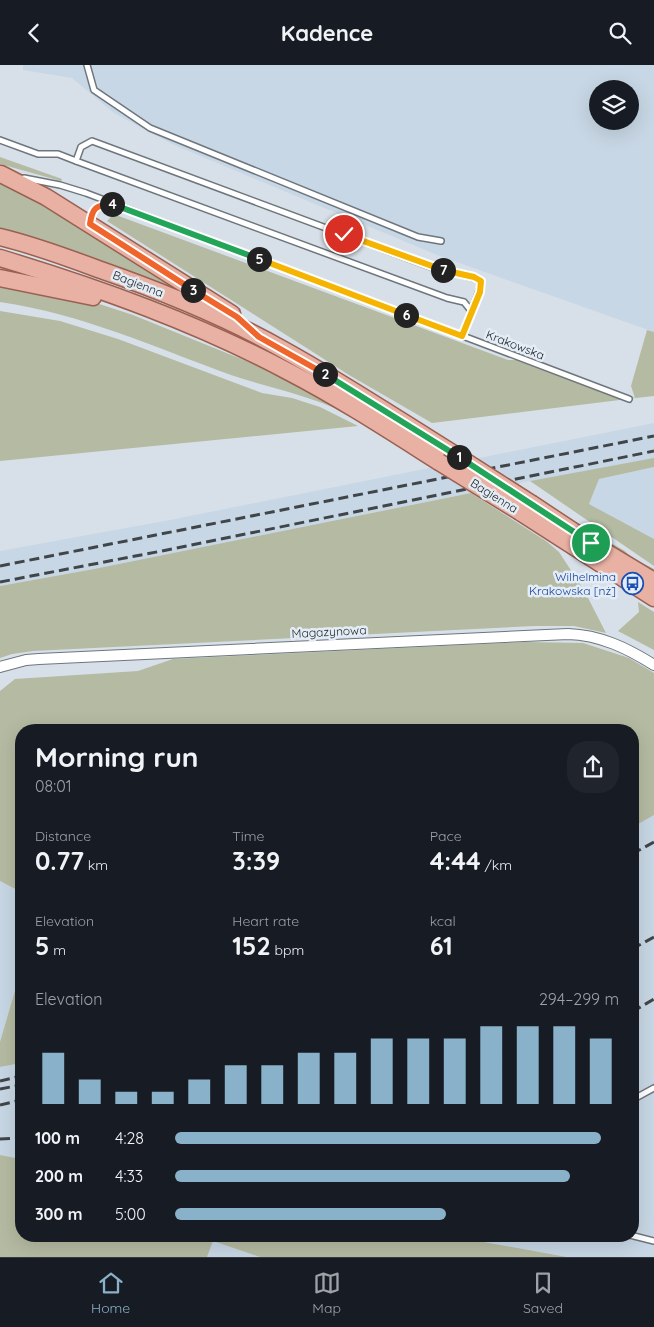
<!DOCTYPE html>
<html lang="en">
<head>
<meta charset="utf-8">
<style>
	:root { --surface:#171b24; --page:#20242c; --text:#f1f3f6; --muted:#9ea1a6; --line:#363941; --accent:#89b1c9 }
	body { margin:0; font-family:Quicksand,sans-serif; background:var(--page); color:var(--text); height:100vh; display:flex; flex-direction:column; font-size:19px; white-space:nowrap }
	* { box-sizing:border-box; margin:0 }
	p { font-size:16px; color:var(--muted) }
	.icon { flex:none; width:28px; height:28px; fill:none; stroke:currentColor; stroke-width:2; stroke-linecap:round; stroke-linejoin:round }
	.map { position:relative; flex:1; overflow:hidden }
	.drawer { position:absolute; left:15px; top:659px; width:624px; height:518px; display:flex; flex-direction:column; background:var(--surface); border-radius:20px; box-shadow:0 5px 20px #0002 }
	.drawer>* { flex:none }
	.controls { position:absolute; left:589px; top:15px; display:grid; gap:10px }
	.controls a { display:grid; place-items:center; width:50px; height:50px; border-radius:50%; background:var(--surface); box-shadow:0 5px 20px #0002; font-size:25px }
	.pin { position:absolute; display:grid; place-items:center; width:42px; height:42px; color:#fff; margin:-21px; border:2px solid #fff; border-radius:50%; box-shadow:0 1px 5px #0007 }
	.km { position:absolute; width:25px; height:25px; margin:-12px; border-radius:50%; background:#222; color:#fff; font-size:14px; line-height:25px; text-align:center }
	.round { display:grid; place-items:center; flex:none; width:52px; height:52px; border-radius:20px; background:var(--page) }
	.summary { display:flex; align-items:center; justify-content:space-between; height:85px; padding:0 20px }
	h1 { font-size:28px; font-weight:700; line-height:38px }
	.metrics { display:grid; grid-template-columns:repeat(3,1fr); gap:8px; height:85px; padding:5px 20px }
	.metrics div { display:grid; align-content:center }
	.metrics b { font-size:25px; font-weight:700 }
	.metrics small { font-size:14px; font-weight:400 }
	.metrics p { font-size:14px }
	.chart { height:140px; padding:10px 20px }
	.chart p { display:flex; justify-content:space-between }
	.chart svg { width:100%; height:90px; margin-top:5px; stroke:var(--accent); stroke-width:6 }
	ul { padding:0 20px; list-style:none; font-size:16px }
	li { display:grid; grid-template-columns:80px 60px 1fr; align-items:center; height:38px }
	li i { height:12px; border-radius:6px; background:var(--accent) }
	header { display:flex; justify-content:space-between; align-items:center; height:65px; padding:0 20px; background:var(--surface); font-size:22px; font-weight:700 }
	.tabs { display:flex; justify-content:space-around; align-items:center; height:70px; border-top:1px solid var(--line); background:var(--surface); font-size:14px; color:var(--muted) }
	.tabs a { display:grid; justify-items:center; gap:2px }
	.tabs .on { color:var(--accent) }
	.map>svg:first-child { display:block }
	.built { fill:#c8d7e5; fill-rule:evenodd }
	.green { fill:#b5baa2 }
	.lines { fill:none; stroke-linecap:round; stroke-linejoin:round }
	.service-casing { stroke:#6e767d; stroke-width:8 }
	.minor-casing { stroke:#6e767d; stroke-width:12 }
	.primary-casing { stroke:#9a6051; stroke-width:19 }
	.service { stroke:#fff; stroke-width:5 }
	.minor { stroke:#fff; stroke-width:10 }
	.primary { stroke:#e8b1a3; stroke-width:16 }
	.rail { stroke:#404549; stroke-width:3; stroke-dasharray:10 5; stroke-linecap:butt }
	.primary-bridge-casing { stroke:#9a6051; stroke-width:19; stroke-linecap:butt }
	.primary-bridge { stroke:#e8b1a3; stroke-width:16 }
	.split-1-casing { stroke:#fff; stroke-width:10 }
	.split-2-casing { stroke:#fff; stroke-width:10 }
	.split-3-casing { stroke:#fff; stroke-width:10 }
	.split-4-casing { stroke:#fff; stroke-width:10 }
	.split-5-casing { stroke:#fff; stroke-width:10 }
	.split-6-casing { stroke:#fff; stroke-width:10 }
	.split-7-casing { stroke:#fff; stroke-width:10 }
	.split-8-casing { stroke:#fff; stroke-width:10 }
	.split-1 { stroke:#22a559; stroke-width:6 }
	.split-2 { stroke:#22a559; stroke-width:6 }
	.split-3 { stroke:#f0652b; stroke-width:6 }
	.split-4 { stroke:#f0652b; stroke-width:6 }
	.split-5 { stroke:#22a559; stroke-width:6 }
	.split-6 { stroke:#f5b400; stroke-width:6 }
	.split-7 { stroke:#f5b400; stroke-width:6 }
	.split-8 { stroke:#f5b400; stroke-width:6 }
	.labels { text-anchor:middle; stroke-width:5; stroke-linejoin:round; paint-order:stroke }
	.street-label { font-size:12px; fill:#25292c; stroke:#e4edf6 }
	.transit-label { font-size:12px; fill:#164399; stroke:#e4edf6; text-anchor:end }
</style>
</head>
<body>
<header><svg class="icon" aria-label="back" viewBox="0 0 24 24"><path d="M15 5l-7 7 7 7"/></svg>Kadence<svg class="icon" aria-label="search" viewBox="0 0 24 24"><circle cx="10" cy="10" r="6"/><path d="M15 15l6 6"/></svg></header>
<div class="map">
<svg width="654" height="1192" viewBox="0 0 654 1192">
	<rect width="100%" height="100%" fill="#d7e0e8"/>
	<g class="built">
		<path d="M23 0H654V267L437 190 174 80 114 48 72 13 23 5ZM598 24H630V56H598Z"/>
		<path d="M654 358V396L530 416 94 504 0 521V486L170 455Z"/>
		<path d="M654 402V474L589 439 599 414Z"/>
		<path d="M654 750V1192H567L445 1170H632L633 762Z"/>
		<path d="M0 816 21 827V905L0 977Z"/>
		<path d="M21 998V1094L0 1090V1002Z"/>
		<path d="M213 1176 260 1192H207Z"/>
	</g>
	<g class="green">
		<path d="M0 92 62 114 61 116 0 99Z"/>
		<path d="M0 115 24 127 194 232 0 167Z"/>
		<path d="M116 150 508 295H518L575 316 635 333 631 321 647 265 654 267V331L636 333 432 358 349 310 107 156 112 151Z"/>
		<path d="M0 217 87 235 133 250 268 305 340 342 339 345C304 329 266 322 231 310 154 282 82 249 0 237Z"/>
		<path d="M0 246 60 256 118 274 262 328 292 333 320 342 358 361 0 396Z"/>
		<path d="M654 393V402L599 414 589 439 654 474V501L530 416Z"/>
		<path d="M471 428 546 476 559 487 585 527 606 568 574 561H535L33 586 12 589 0 593V521L94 504Z"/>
		<path d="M556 446 625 486C631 494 645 499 654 504V509Z"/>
		<path d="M638 537 654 547V585L618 566 639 547Z"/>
		<path d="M525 577 583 578 629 593 654 608V750L633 762 632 665H21V827L0 816V626L15 614 138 606 173 594Z"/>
		<path d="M21 905V998L0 1002V977Z"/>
		<path d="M0 1090 21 1094V1170H445L567 1192H260L213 1176 207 1192H0Z"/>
	</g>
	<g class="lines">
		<defs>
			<g id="service">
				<path d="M87 0 94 25 150 63 418 172 441 176"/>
				<path d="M0 75 38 89H58L76 96"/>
				<path d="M24 113 60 120 86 128 629 334"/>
				<path d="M90 156C92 145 97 140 109 139"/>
				<path d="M462 271 481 221 478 214 431 202 92 76 81 82 76 96 447 233 464 237 472 247"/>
				<path d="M632 1035 654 1023"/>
				<path d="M630 1170 654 1176"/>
			</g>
			<path id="minor" d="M0 602 26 595 39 594 568 569C600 570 627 583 654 600"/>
			<g id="primary">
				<path d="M1 109 46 132 232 249"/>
				<path d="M0 172C33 180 66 192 98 204 161 226 224 251 282 284 342 317 399 355 457 391"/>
				<path d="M0 193C99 223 197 258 289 307 341 334 390 366 439 397"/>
				<path d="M0 213 93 232"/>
				<path d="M532 439 591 478 654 516"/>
				<path d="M520 447 654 533"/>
			</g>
		</defs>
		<use href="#service" class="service-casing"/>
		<use href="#minor" class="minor-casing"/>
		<use href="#primary" class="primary-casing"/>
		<use href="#service" class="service"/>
		<use href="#minor" class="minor"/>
		<use href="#primary" class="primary"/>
		<g class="rail">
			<path d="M0 501 654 371"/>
			<path d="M0 517 172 484 654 386"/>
			<path d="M632 789 654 777"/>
			<path d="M632 884 654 872"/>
			<path d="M632 947 654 934"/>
			<path d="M0 1016 21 1011"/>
			<path d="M0 1024 21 1020"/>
			<path d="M0 1040 21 1035"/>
			<path d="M0 1074 21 1073"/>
		</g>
		<defs>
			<g id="primary-bridge">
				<path d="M457 391 532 439"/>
				<path d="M439 397 520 447"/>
			</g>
		</defs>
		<use href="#primary-bridge" class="primary-bridge-casing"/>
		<use href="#primary-bridge" class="primary-bridge"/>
	</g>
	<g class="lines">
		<defs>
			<path id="split-1" d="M459 392 591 478"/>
			<path id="split-2" d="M325 309 459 392"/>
			<path id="split-3" d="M193 225 237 252 259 272 325 309"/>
			<path id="split-4" d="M112 139C96 140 92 143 90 159L193 225"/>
			<path id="split-5" d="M112 139 259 194"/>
			<path id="split-6" d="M259 194 406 250"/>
			<path id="split-7" d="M406 250 462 271 480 227 481 216 474 212 443 205"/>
			<path id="split-8" d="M344 169 443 205"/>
		</defs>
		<use href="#split-1" class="split-1-casing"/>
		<use href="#split-2" class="split-2-casing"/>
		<use href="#split-3" class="split-3-casing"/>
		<use href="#split-4" class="split-4-casing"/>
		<use href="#split-5" class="split-5-casing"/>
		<use href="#split-6" class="split-6-casing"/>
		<use href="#split-7" class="split-7-casing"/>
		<use href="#split-8" class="split-8-casing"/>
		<use href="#split-1" class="split-1"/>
		<use href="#split-2" class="split-2"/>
		<use href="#split-3" class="split-3"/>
		<use href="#split-4" class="split-4"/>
		<use href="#split-5" class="split-5"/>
		<use href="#split-6" class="split-6"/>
		<use href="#split-7" class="split-7"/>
		<use href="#split-8" class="split-8"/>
	</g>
	<defs>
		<symbol id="bus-ring" viewBox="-11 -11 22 22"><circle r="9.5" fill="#e4edf6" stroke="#1a4fb4" stroke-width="1.5"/><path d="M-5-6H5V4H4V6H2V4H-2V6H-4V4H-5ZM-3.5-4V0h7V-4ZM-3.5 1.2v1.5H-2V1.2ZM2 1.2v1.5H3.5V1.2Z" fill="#1a4fb4"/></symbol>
	</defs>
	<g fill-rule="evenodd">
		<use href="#bus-ring" x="620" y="506" width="25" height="25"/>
	</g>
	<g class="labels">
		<g class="street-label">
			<text transform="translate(138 219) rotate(21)" y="4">Bagienna</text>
			<text transform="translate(515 280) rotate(21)" y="4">Krakowska</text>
			<text transform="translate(494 431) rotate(32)" y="4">Bagienna</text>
			<text transform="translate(329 567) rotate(-3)" y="4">Magazynowa</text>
		</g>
		<g class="transit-label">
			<text x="616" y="516">Wilhelmina<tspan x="616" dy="14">Krakowska [nż]</tspan></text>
		</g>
	</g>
</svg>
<div class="controls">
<a><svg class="icon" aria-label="layers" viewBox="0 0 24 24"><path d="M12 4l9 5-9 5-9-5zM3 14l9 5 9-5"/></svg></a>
</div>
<div class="pin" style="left:591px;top:478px;background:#1e9e55"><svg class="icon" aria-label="arrive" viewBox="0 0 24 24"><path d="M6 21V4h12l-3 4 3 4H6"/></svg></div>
<div class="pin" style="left:344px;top:169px;background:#d93025"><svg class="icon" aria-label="check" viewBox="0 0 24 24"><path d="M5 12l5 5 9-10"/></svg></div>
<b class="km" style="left:459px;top:392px">1</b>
<b class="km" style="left:325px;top:309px">2</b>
<b class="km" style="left:193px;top:225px">3</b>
<b class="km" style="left:112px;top:139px">4</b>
<b class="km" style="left:259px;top:194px">5</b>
<b class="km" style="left:406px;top:250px">6</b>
<b class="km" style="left:443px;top:205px">7</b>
<section class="drawer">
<div class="summary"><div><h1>Morning run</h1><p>08:01</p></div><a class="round"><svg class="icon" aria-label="share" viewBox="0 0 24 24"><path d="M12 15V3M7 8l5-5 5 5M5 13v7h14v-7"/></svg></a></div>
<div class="metrics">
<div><p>Distance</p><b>0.77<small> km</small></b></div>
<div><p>Time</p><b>3:39</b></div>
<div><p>Pace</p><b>4:44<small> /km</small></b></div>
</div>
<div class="metrics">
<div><p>Elevation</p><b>5<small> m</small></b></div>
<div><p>Heart rate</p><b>152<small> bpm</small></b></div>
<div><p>kcal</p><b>61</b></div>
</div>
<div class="chart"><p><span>Elevation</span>294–299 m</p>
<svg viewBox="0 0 160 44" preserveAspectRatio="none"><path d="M5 44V19M15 44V32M25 44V38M35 44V38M45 44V32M55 44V25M65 44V25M75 44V19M85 44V19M95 44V12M105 44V12M115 44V12M125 44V6M135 44V6M145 44V6M155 44V12"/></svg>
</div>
<ul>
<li><b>100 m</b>4:28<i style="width:96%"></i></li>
<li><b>200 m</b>4:33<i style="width:89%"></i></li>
<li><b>300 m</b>5:00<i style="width:61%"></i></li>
</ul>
</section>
</div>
<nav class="tabs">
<a class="on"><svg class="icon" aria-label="home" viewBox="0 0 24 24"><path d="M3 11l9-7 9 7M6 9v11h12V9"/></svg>Home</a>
<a><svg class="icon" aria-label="map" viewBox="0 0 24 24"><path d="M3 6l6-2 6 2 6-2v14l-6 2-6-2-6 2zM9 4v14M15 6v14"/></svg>Map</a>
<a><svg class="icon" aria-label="saved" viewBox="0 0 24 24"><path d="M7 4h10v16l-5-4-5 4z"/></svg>Saved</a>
</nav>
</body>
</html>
